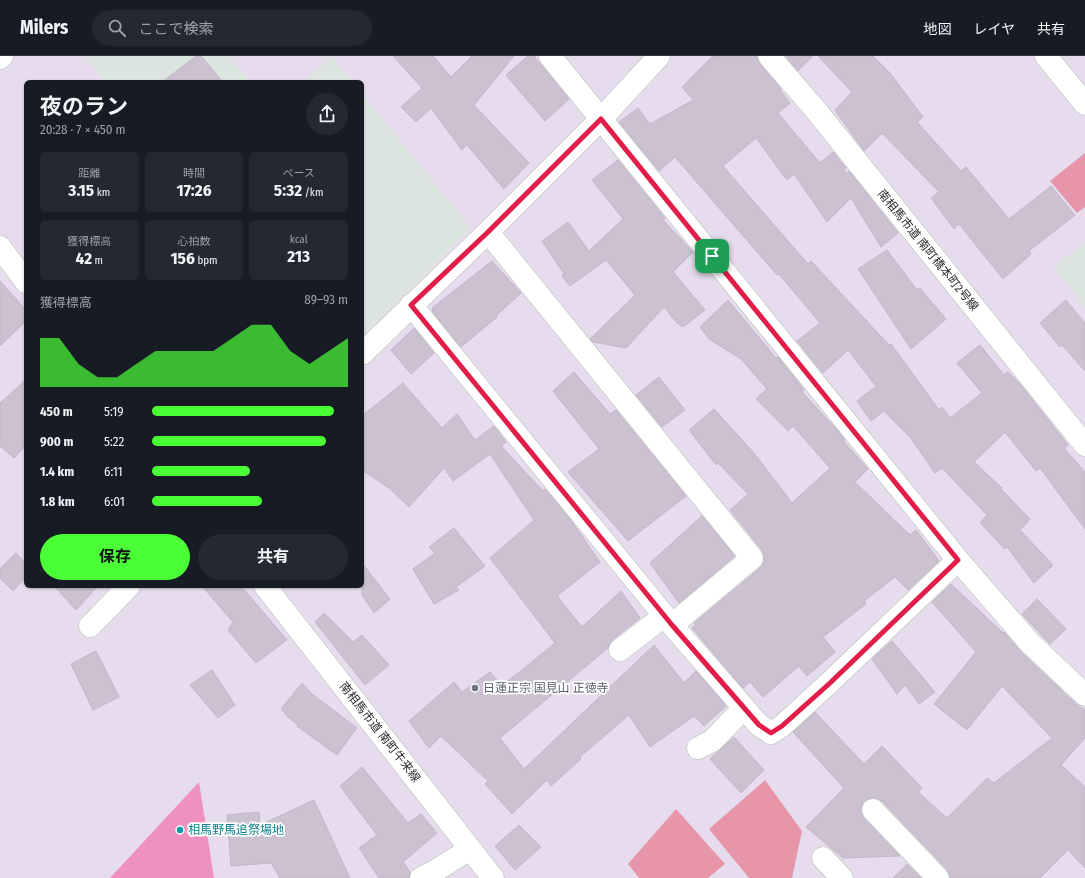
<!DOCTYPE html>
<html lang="ja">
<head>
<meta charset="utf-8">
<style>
	:root { --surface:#171b24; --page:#242831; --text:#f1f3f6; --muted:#9ea1a6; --line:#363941; --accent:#4bff37 }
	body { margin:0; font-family:"Fira Sans Condensed","Noto Sans JP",sans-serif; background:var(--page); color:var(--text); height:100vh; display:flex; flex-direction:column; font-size:15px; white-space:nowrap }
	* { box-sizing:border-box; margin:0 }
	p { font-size:13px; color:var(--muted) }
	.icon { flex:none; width:22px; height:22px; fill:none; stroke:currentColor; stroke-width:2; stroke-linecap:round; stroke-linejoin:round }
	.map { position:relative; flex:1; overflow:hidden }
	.drawer { position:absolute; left:24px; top:24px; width:340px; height:508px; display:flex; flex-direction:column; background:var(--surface); border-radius:6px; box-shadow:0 1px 3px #0004 }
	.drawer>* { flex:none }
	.pin { position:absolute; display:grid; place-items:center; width:34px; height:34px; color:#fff; margin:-17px; border-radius:8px; box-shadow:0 2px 6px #0006 }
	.round { display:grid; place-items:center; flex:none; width:42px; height:42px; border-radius:21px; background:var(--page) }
	.headline { display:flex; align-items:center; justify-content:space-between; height:68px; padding:0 16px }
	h1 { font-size:22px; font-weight:700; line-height:30px }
	.metrics { display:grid; grid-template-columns:repeat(3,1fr); gap:6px; height:68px; padding:4px 16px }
	.metrics div { display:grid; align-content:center; border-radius:6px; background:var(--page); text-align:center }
	.metrics b { font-size:17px; font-weight:700 }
	.metrics small { font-size:11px; font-weight:400 }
	.metrics p { font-size:11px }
	.chart { height:112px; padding:8px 16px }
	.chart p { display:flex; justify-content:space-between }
	.chart svg { width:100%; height:72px; margin-top:4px; fill:var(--accent); opacity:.7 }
	.cta { display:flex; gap:8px; margin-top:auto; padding:8px 16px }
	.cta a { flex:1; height:46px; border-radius:24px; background:var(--accent); color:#111; font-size:16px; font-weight:700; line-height:46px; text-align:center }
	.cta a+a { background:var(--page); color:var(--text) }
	ul { padding:0 16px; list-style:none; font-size:13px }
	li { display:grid; grid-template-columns:64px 48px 1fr; align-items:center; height:30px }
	li i { height:10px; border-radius:5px; background:var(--accent) }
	header { display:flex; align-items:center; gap:24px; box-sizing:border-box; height:56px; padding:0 20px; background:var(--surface); border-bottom:1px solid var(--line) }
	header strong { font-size:19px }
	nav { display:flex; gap:22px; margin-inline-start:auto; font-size:14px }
	.search { width:280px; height:36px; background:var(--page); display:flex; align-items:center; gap:10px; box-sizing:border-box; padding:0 14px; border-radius:22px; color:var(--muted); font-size:15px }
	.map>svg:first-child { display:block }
	.industrial { fill:#dde5e0 }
	.green { fill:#e796aa }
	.pitch { fill:#ef91be }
	.building { fill:#cbc1d0; stroke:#c4b5c9 }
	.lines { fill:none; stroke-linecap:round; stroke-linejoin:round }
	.minor-casing { stroke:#b1bfb0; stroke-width:23 }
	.secondary-casing { stroke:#b1bfb0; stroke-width:23 }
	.minor { stroke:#fff; stroke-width:22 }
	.secondary { stroke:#fff; stroke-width:22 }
	.route-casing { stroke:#fff; stroke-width:8 }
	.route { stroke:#e11d48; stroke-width:5 }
	.worship-dot { fill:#6b7280; stroke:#fff; stroke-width:1.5 }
	.culture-dot { fill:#0f9aa8; stroke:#fff; stroke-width:1.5 }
	.labels { text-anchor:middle; stroke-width:3.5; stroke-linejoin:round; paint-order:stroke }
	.street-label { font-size:12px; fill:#2b2b2b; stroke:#fff }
	.worship-label { font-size:12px; fill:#5b616d; stroke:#fff; text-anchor:start }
	.culture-label { font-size:12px; fill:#0d838f; stroke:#fff; text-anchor:start }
</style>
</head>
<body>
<header>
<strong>Milers</strong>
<div class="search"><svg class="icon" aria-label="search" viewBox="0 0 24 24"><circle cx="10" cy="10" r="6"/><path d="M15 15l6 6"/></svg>ここで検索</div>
<nav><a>地図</a><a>レイヤ</a><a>共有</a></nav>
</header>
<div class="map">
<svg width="1085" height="822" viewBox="0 0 1085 822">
	<rect width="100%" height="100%" fill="#e7dced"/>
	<g class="industrial">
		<path d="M85 0H229L251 26H105Z"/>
		<path d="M332 0 352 26H305Z"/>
		<path d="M362 38 471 172 366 277 362 272Z"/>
		<path d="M1085 186V251L1054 212Z"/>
	</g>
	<g class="green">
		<path d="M1085 97V151L1077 157 1050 125Z"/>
		<path d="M765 724 802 775 792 822H749L709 773Z"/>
		<path d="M676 753 725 808 708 822H639L628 808Z"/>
	</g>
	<path class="pitch" d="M199 726 214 822H110Z"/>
	<g class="building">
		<path d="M196 0H201L223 26H162Z"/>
		<path d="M393 0H433L451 21 472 0H514L474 49 529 107 504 133 467 89 462 94 431 52 416 66 401 51 422 32Z"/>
		<path d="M528 0H534L569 43 545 65 506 19Z"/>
		<path d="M713 0H757L760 8 781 33 780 34 790 47 778 57 820 107 833 96 846 112 844 114 847 117 849 115 898 177 881 191 851 142 827 166 794 118 787 124 756 82 723 110 808 208 811 205 889 289 891 288 939 354 942 351 950 362 982 337 957 307 980 289 1004 319 1008 316 1020 328 1068 389 1064 392 1085 416V473L1040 412 1036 415 1005 376 974 406 1002 432 1001 433 1030 463 1020 474 1053 509 1034 527 1007 491 1005 493 980 467 987 459 942 412 935 417 910 381 884 355 871 365 857 345 876 330 848 294 823 317 797 285 820 267 779 218 777 219 675 101 659 115 619 66 638 52 650 68 693 44 682 31Z"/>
		<path d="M786 0H813L798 15Z"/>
		<path d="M818 0H873L890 17 923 61 917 66 961 115 966 111 1009 163 1051 130 1075 159 1029 195 1031 198 1003 223 959 168 954 173 931 142 939 136 882 77 864 95 835 54 852 36Z"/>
		<path d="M618 104 665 162 663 164 693 196 673 216 705 254 683 271 677 267 664 251 626 292 593 286 590 283 635 239 606 204 570 230 562 220 564 218 542 185 568 166 589 195 623 163 592 124Z"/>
		<path d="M887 194 917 234 920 232 946 263 911 293 858 213Z"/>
		<path d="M492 205 521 237 496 260 497 261 461 291 432 255 433 254 432 252Z"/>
		<path d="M0 225 26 254V265L0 290Z"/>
		<path d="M728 244 776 302 778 301 804 334 802 336 838 375 845 384 843 385 868 413 855 426 910 479 916 474 939 505 908 534 895 521 864 545 866 548 823 581 835 596 807 620 799 610 763 641 750 626 743 632 692 572 696 569 694 567 760 512 764 507V500L762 494 730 454 748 438 718 407 716 409 689 374 714 353 754 397 792 447 830 412 793 370 788 375 756 343 767 333 741 303 709 283 700 271Z"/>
		<path d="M1066 244 1085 267V315L1062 289 1060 291 1040 267Z"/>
		<path d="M414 272 434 297 411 318 391 294Z"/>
		<path d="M574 316 610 358 616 354 686 440 628 485 568 416 599 393 553 335Z"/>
		<path d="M659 321 685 354 662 371 636 339Z"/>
		<path d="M26 324V389L14 402 0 390V347Z"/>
		<path d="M403 327 442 372 457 358 475 384 494 370 506 386 501 390 543 435 545 433 570 463 600 506 557 540 582 571 621 535 640 562 612 584 609 589 608 592 500 682 524 713 654 589 684 627 696 615 726 650 704 670 694 660 650 691 629 659 580 701 581 703 551 730 547 724 512 758 485 728 488 725 441 680 429 692 409 665 454 626 462 636 490 616 502 630 555 587 490 502 534 464 490 398 453 425 444 412 409 451 389 432 362 414V360Z"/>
		<path d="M702 460 735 500 679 547 650 507Z"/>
		<path d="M454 472 485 510 456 531 459 534 434 548 413 513 435 497 429 491Z"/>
		<path d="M16 497 26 508V521L13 535 0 522V513Z"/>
		<path d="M362 507 390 543 374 557 362 539Z"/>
		<path d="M951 528 1003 577 1004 576 1021 596 1076 648 1085 654V682L1061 709 1085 731V812L1068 794 1040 822H950L947 813 882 745 876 742H870L864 745 861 751V757L864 763 900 800 843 802 806 771 844 732 793 676 815 656 864 708 882 690 922 732 918 736 947 762 987 722 994 727 1052 682 1002 630 967 674 934 648 976 596 932 546Z"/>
		<path d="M54 530H98L76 554Z"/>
		<path d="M202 530H241L287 584 256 607 228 574 233 566Z"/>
		<path d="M1037 543 1066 573 1050 588 1022 558Z"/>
		<path d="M324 557 353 586 362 579 389 609 365 629 315 566Z"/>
		<path d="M892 585 935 636 919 648 905 629 897 638 872 603Z"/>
		<path d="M96 595 119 641 93 654 71 608Z"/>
		<path d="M212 614 235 649 218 662 190 629Z"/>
		<path d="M302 627 312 638 357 672 337 699 297 670 298 669 288 661 281 653Z"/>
		<path d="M734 681 764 714 741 737 710 703Z"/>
		<path d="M362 711 408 767 421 758 437 777 403 806 410 816 409 822H379L359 792 377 779 340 730Z"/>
		<path d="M314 744 350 822H280L271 807 231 810 227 759 259 756 260 769Z"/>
		<path d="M519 769 541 791 515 814 495 790Z"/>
		<path d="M907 808 921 822H893Z"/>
	</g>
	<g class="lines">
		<defs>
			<g id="minor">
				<path d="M550 0 958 504 1030 587 1085 639"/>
				<path d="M769 0 814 52 1085 389"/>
				<path d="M1046 0 1085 48"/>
				<path d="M488 176 752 502 672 569"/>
				<path d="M0 191 26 226"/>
				<path d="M411 249 672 569 759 669 771 677 782 670 829 627 958 504"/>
				<path d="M362 298 488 176 601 63 659 0"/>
				<path d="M265 530 493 822"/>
				<path d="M90 570 129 530"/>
				<path d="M620 594 664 560"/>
				<path d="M698 692 712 685 744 652"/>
				<path d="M873 754 938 822"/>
				<path d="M823 802 842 822"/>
				<path d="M421 822 435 815 470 793"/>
			</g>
			<path id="secondary" d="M0 2 2 0"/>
		</defs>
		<use href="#minor" class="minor-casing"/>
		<use href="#secondary" class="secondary-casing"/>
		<use href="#minor" class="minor"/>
		<use href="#secondary" class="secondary"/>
	</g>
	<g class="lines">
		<defs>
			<path id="route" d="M601 63 958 504 830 627 782 670 771 677 759 669 672 569 411 249 488 176Z"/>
		</defs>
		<use href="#route" class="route-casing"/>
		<use href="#route" class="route"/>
	</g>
	<circle class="worship-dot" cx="475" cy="632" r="4"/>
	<circle class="culture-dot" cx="180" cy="774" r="4"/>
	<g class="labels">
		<g class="street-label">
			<text transform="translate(928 194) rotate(51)" y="4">南相馬市道 南町橋本町2号線</text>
			<text transform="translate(380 676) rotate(52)" y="4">南相馬市道 南町牛来線</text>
		</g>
		<g class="worship-label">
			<text x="483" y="636">日蓮正宗 国見山 正徳寺</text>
		</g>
		<g class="culture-label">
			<text x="188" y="778">相馬野馬追祭場地</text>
		</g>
	</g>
</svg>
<div class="pin" style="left:712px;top:200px;background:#1e9e55"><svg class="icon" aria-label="arrive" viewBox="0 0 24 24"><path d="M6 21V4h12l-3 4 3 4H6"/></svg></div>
<section class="drawer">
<div class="headline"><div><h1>夜のラン</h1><p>20:28 · 7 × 450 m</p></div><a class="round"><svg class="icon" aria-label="share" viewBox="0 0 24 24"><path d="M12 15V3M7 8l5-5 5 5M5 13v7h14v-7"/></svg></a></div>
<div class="metrics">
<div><p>距離</p><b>3.15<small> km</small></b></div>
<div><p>時間</p><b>17:26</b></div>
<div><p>ペース</p><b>5:32<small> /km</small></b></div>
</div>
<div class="metrics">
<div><p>獲得標高</p><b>42<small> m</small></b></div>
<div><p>心拍数</p><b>156<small> bpm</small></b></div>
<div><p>kcal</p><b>213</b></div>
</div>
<div class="chart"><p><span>獲得標高</span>89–93 m</p>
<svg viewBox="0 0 160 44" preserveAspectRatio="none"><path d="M0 44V14L10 14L20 30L30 38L40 38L50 30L60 22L70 22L80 22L90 22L100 14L110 6L120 6L130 22L140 30L150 22L160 14V44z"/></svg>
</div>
<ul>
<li><b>450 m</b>5:19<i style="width:93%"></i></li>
<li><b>900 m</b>5:22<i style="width:89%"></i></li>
<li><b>1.4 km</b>6:11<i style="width:50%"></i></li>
<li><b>1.8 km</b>6:01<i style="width:56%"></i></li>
</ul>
<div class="cta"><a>保存</a><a>共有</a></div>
</section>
</div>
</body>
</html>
